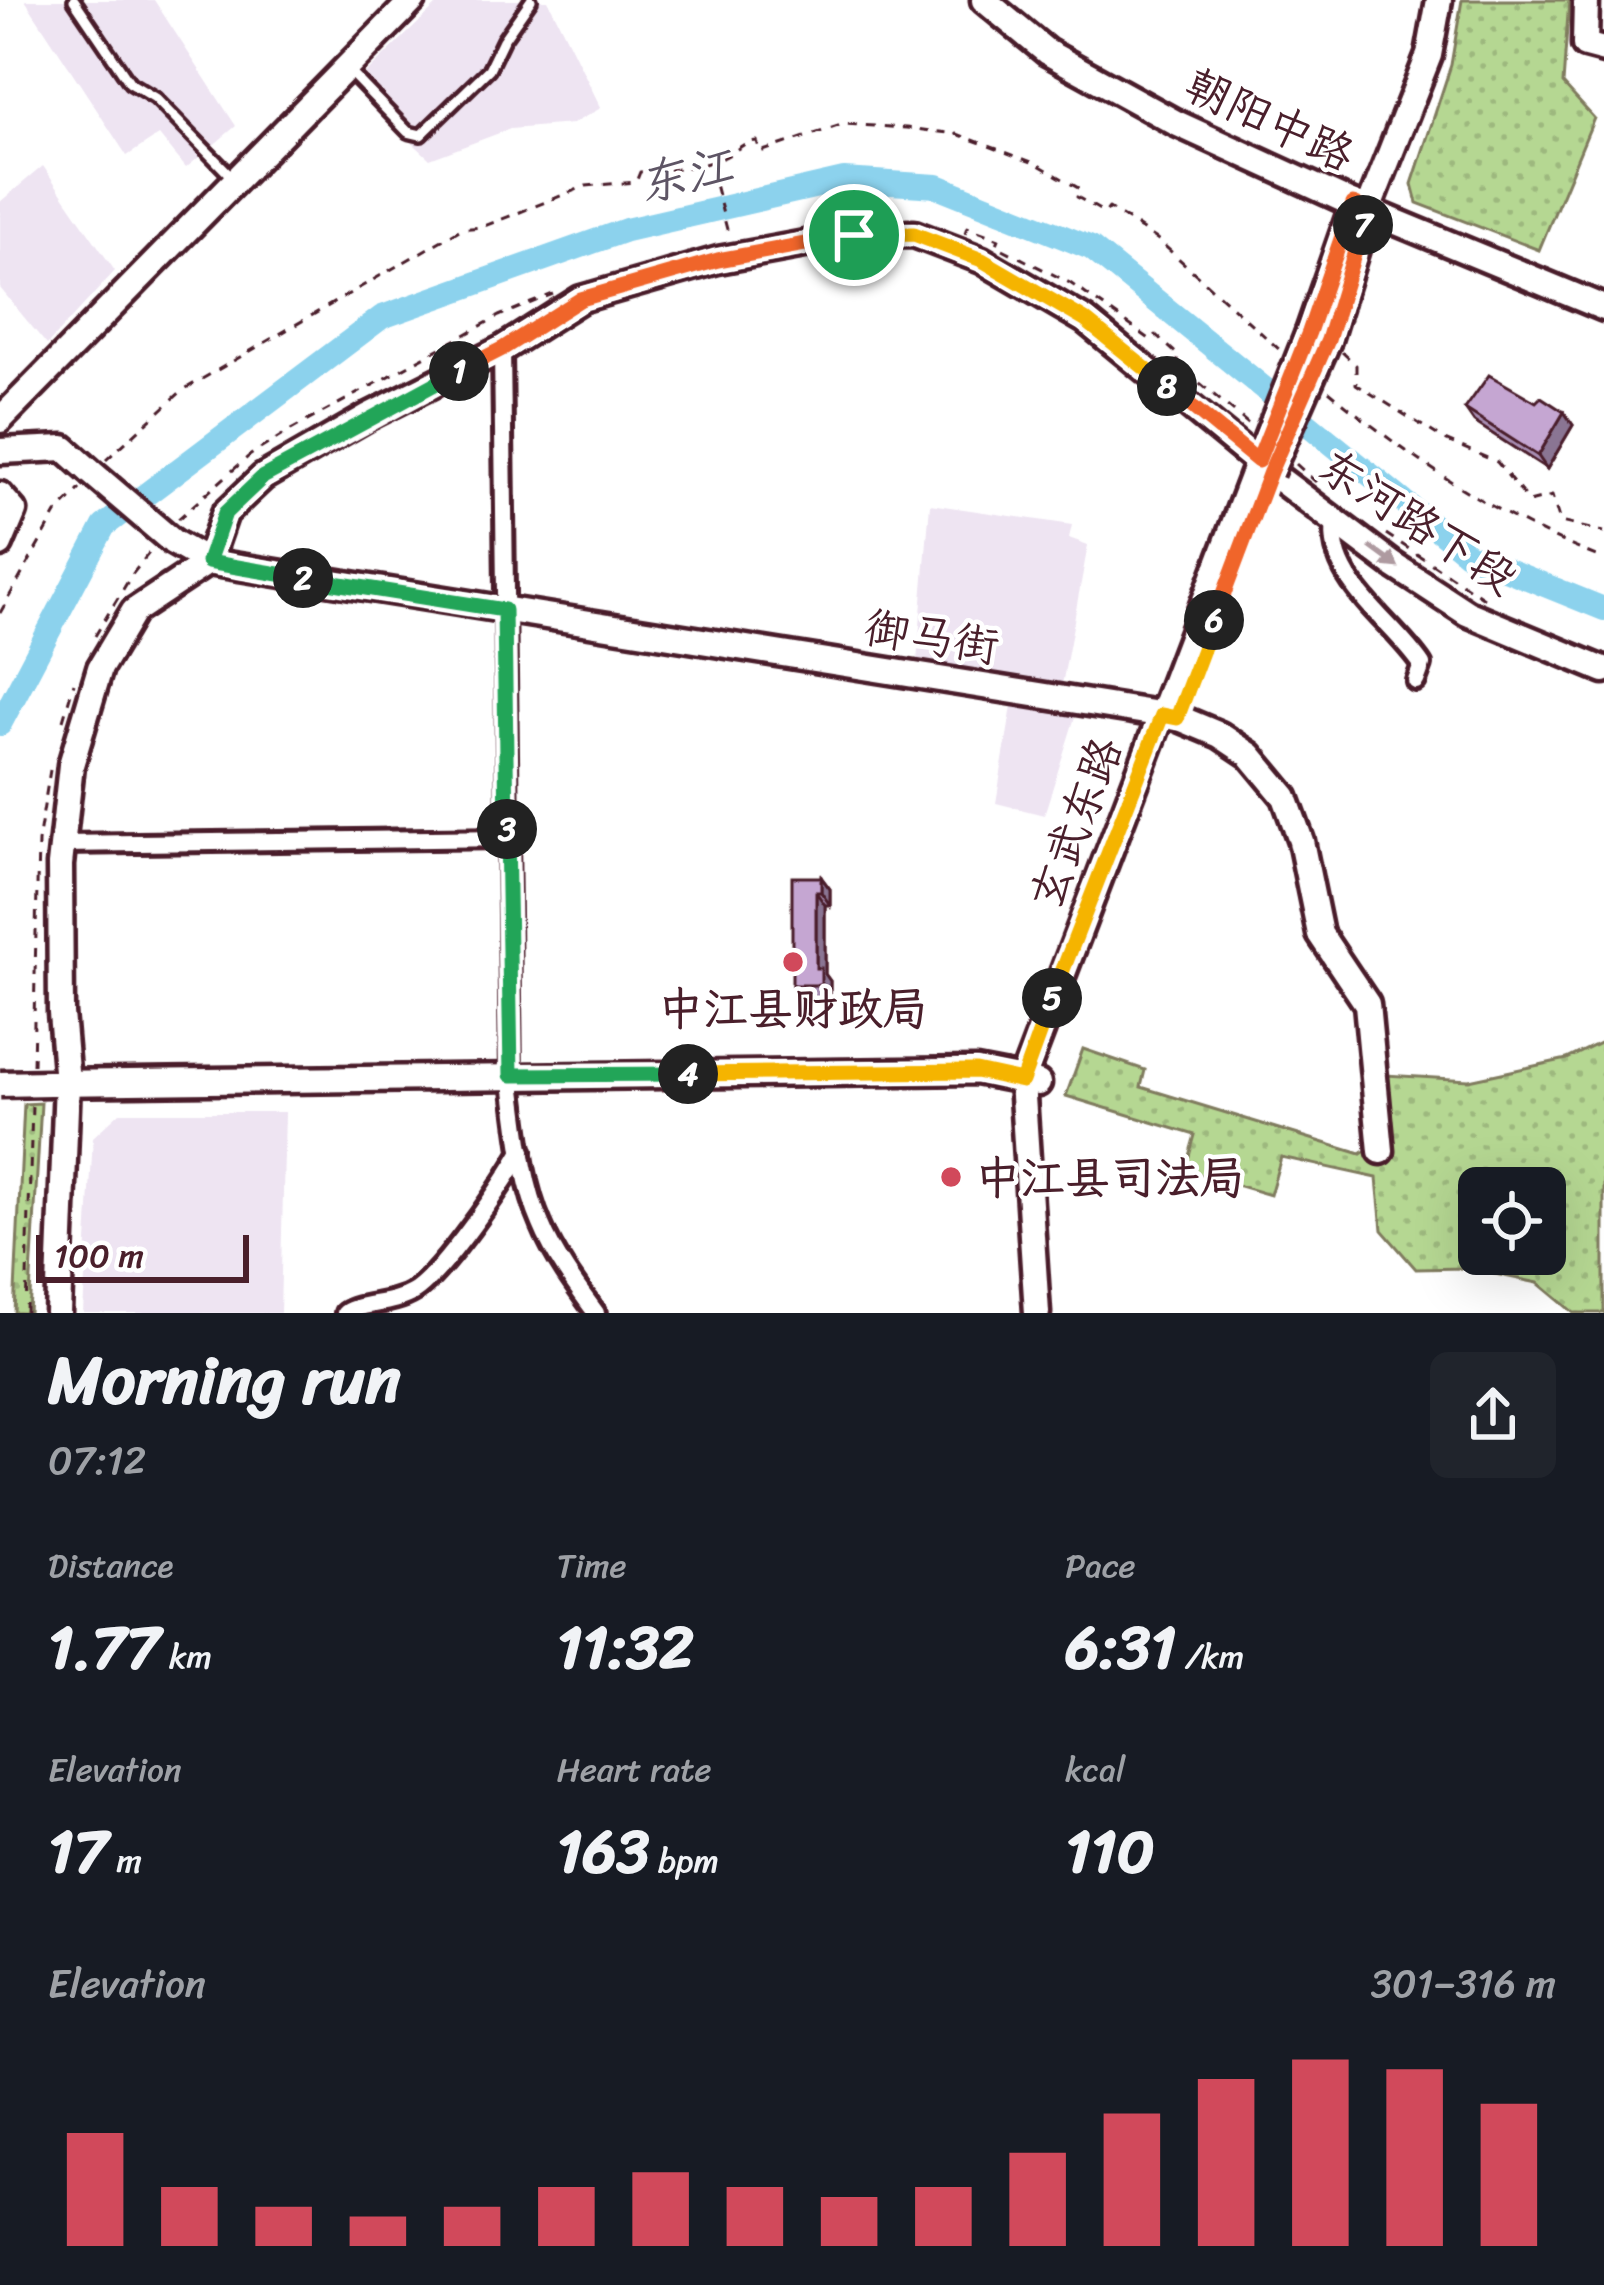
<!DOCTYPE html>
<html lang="en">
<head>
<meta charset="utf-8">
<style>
	:root { --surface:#171b24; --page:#20242c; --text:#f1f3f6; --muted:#9ea1a6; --accent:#d1495b }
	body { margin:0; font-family:Sriracha,"LXGW WenKai TC",sans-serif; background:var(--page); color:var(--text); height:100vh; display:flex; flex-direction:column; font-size:45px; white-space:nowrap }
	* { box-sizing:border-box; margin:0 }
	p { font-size:39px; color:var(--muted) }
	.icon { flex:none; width:66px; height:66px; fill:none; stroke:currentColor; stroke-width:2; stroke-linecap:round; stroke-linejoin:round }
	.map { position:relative; height:1313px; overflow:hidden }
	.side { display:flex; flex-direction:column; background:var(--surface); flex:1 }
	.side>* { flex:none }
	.tools { position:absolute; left:1458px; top:1167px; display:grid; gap:24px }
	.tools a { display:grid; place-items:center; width:108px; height:108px; border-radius:18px; background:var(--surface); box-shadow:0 12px 48px #0002; font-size:60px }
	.scale { position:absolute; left:36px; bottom:30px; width:213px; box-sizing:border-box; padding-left:12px; border:6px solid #4a1f2b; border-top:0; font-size:33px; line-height:42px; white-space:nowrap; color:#4a1f2b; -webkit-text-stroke:9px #fff; paint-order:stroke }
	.pin { position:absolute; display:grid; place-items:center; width:102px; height:102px; color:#fff; margin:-51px; border:6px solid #fff; border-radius:50%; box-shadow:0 3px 12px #0007 }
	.km { position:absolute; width:60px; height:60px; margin:-30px; border-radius:50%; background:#222; color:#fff; font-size:33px; line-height:60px; text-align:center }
	.round { display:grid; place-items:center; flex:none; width:126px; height:126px; border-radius:18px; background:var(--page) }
	.head { display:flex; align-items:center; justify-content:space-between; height:204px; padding:0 48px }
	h1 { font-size:66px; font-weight:700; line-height:90px }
	.figures { display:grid; grid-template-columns:repeat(3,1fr); gap:18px; height:204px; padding:12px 48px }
	.figures div { display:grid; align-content:center }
	.figures b { font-size:60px; font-weight:700 }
	.figures small { font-size:33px; font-weight:400 }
	.figures p { font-size:33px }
	.chart { height:336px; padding:24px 48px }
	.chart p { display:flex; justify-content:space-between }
	.chart svg { width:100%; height:216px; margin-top:12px; stroke:var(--accent); stroke-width:6 }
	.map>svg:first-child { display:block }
	.built { fill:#eee4f2 }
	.park { fill:url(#park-dots); stroke:#807b5e; stroke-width:3; fill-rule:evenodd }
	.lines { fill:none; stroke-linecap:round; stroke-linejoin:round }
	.river { stroke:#8cd2ed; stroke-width:24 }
	.lane-casing { stroke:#4a1f2b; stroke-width:18 }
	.street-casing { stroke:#4a1f2b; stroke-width:26 }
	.secondary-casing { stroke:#4a1f2b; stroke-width:33 }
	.path { stroke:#4a1f2b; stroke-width:3; stroke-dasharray:9 9; stroke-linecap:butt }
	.lane { stroke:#fff; stroke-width:9 }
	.street { stroke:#fff; stroke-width:16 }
	.secondary { stroke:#fff; stroke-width:24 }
	.secondary-bridge-casing { stroke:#4a1f2b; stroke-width:33; stroke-linecap:butt }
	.secondary-bridge { stroke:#fff; stroke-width:24 }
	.wall { fill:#a98fb5; stroke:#4a1f2b; stroke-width:3 }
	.shaded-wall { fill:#8a7493; stroke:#4a1f2b; stroke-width:3 }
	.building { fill:#c5a6d2; stroke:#4a1f2b; stroke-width:3 }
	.oneway { fill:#ae9aa0 }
	.split-1-casing { stroke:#fff; stroke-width:24 }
	.split-2-casing { stroke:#fff; stroke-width:24 }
	.split-3-casing { stroke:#fff; stroke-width:24 }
	.split-4-casing { stroke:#fff; stroke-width:24 }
	.split-5-casing { stroke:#fff; stroke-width:24 }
	.split-6-casing { stroke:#fff; stroke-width:24 }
	.split-7-casing { stroke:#fff; stroke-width:24 }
	.split-8-casing { stroke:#fff; stroke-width:24 }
	.split-9-casing { stroke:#fff; stroke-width:24 }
	.split-1 { stroke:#f0652b; stroke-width:15 }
	.split-2 { stroke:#22a559; stroke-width:15 }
	.split-3 { stroke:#22a559; stroke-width:15 }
	.split-4 { stroke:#22a559; stroke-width:15 }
	.split-5 { stroke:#f5b400; stroke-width:15 }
	.split-6 { stroke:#f5b400; stroke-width:15 }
	.split-7 { stroke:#f0652b; stroke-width:15 }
	.split-8 { stroke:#f0652b; stroke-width:15 }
	.split-9 { stroke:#f5b400; stroke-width:15 }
	.poi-dot { fill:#d1495b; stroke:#fff; stroke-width:4.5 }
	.labels { text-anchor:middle; stroke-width:9; stroke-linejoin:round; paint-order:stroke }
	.street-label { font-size:45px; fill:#4a1f2b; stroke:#fff }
	.poi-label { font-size:45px; font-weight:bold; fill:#4a1f2b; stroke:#fff }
	.water-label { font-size:48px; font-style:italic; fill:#5e5565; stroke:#fff }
</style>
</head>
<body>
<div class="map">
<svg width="1604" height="1313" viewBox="0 0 1604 1313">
	<defs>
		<pattern id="park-dots" width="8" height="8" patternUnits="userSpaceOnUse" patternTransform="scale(3)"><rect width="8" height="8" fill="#b5d792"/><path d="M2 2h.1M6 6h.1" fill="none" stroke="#9db87e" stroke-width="1.8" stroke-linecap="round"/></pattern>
	</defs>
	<rect width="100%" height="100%" fill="#fff"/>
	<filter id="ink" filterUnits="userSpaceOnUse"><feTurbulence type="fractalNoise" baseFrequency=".00833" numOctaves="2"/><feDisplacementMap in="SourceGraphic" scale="24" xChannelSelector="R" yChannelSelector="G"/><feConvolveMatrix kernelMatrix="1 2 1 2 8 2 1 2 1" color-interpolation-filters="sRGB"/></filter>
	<g filter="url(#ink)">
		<g class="built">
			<path d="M25 0H154L236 126 186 168 159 135 127 156Z"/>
			<path d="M442 0H548L601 108 572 124 510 129 430 159 352 87Z"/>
			<path d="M43 166 115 271 47 345 0 288V202Z"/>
			<path d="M930 504 1072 525 1069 538 1088 545 1062 685 917 662Z"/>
			<path d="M1012 706 1075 717 1044 815 996 803Z"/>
			<path d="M120 1112H285L280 1313H83L93 1137Z"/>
		</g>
		<g class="park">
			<path d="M1462 0H1569L1563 84 1594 118 1539 250 1417 203 1412 184 1451 65Z"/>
			<path d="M1604 1041V1313H1574L1538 1283 1466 1268 1416 1269 1382 1230 1377 1178 1281 1157 1270 1195 1185 1170 1195 1135 1066 1096 1083 1049 1145 1070 1141 1087 1361 1154 1371 1147 1369 1074 1469 1080 1567 1059ZM1479 1188H1545V1254H1479Z"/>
			<path d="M41 1103 29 1313H14L24 1104Z"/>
		</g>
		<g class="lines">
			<path class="river" d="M0 724 104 526 382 317 626 230 844 180 937 186 1091 248 1468 554 1604 609"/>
			<defs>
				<g id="lane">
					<path d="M74 0 130 83 155 98 235 180"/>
					<path d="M348 70 408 132 421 135 489 69 503 40 531 0"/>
				</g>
				<g id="street">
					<path d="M502 349 511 1075C518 1123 521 1179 541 1224 554 1256 576 1286 596 1313"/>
					<path d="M1335 521C1326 581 1391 619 1422 665L1416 681"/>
					<path d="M62 844 507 838"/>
					<path d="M345 1313C361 1302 391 1306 415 1291 444 1271 504 1183 522 1151"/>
				</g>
				<g id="secondary">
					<path d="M984 0 1047 52 1176 123 1353 204 1604 308"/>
					<path d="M1586 0 1585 45 1604 50"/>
					<path d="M1309 332 1353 206"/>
					<path d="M1328 340 1368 210 1429 55 1439 0"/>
					<path d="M0 420 413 0"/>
					<path d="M0 451 64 448 92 473"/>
					<path d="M0 495 14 511 0 544"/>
					<path d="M173 542 208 562 1177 717 1220 735 1250 755 1285 797 1301 841 1320 934 1367 1004 1381 1151"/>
					<path d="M51 1083 976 1071 1038 1083"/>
					<path d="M58 1313 67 1082 61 1013 60 865 71 765 100 668 134 611 208 562 225 513 263 477 369 416 502 349 581 299 718 260 854 235 914 234 982 260 1085 320 1270 472 1392 564 1467 613 1604 670"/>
					<path d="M1037 1313 1022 1081 1258 461"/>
				</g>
			</defs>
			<use href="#lane" class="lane-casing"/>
			<use href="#street" class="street-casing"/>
			<use href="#secondary" class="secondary-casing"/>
			<g class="path">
				<path d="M711 169 729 237"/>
				<path d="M965 233 967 227 999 239 997 244"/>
				<path d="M1003 249 1070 283 1151 340 1156 335 1180 357 1176 363 1252 427"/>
				<path d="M1342 352 1356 365V384L1445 440 1497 462 1529 502 1552 496 1560 522 1604 532"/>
				<path d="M1329 391C1413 461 1501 520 1604 559"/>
				<path d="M106 460 183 390 461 229 482 227 586 186 636 182 640 172C669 170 695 169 722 158 738 152 740 142 757 141L760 152 844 124 906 128 957 134 1037 164 1080 189 1077 197 1105 213 1109 208 1157 239 1280 350"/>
				<path d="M1296 464 1316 482"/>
				<path d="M178 519 249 456 289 431 499 316 553 294"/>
				<path d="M1386 534 1484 598"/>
				<path d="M0 613 56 514 80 489"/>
				<path d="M95 636 131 576 152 549"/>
				<path d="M63 720 74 683"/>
				<path d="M33 1065 38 842 50 770"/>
				<path d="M26 1313 32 1105"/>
			</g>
			<use href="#lane" class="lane"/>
			<use href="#street" class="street"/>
			<use href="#secondary" class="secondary"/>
			<defs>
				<g id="secondary-bridge">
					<path d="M1258 461 1309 332"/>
					<path d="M1270 472 1328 340"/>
					<path d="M92 473 173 542"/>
					<path d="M0 1084 49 1083"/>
				</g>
			</defs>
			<use href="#secondary-bridge" class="secondary-bridge-casing"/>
			<use href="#secondary-bridge" class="secondary-bridge"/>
		</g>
		<g class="wall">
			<path d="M1536 402 1564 412 1573 425 1547 469 1474 422 1465 409Z"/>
			<path d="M821 877 830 889V905H825V974L830 981V998H801L792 985Z"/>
		</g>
		<g class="shaded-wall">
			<path d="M1564 412 1573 425 1547 469 1538 456Z"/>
			<path d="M821 877 830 889V905L821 892Z"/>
			<path d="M816 892 825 905V974L830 981V998L821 985 816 968Z"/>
		</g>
		<g class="building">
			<path d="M1489 375 1536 402 1541 397 1564 412 1538 456 1465 409Z"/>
			<path d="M792 877H821V892H816V968H821V985H792Z"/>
		</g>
		<defs><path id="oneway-solid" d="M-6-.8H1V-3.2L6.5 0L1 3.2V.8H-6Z" transform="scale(3)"/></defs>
		<use class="oneway" href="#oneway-solid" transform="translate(1384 557) rotate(36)"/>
	</g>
	<g class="lines" filter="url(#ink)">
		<defs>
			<path id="split-1" d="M459 371 502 349 581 299 718 260 854 235"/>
			<path id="split-2" d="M303 578 208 562 225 513 263 477 459 371"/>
			<path id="split-3" d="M303 578 504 610 507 829"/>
			<path id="split-4" d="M507 829 511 1075 688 1074"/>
			<path id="split-5" d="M688 1074 976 1071 1022 1081 1052 998"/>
			<path id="split-6" d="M1052 998 1162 715 1177 718 1214 620"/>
			<path id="split-7" d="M1214 620 1270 472 1328 340 1363 225"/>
			<path id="split-8" d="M1167 386 1258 461 1309 332 1353 204 1368 210 1363 225"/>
			<path id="split-9" d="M854 235 914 234 982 260 1085 320 1167 386"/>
		</defs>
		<use href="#split-1" class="split-1-casing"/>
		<use href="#split-2" class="split-2-casing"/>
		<use href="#split-3" class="split-3-casing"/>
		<use href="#split-4" class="split-4-casing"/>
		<use href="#split-5" class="split-5-casing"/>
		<use href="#split-6" class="split-6-casing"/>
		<use href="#split-7" class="split-7-casing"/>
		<use href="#split-8" class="split-8-casing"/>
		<use href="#split-9" class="split-9-casing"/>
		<use href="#split-1" class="split-1"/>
		<use href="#split-2" class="split-2"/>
		<use href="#split-3" class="split-3"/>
		<use href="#split-4" class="split-4"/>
		<use href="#split-5" class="split-5"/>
		<use href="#split-6" class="split-6"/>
		<use href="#split-7" class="split-7"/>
		<use href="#split-8" class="split-8"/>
		<use href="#split-9" class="split-9"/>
	</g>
	<g class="poi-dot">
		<circle cx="793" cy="962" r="12"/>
		<circle cx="951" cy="1177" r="12"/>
	</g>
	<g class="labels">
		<g class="street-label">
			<text transform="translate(1270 119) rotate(25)" y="16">朝阳中路</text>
			<text transform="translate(1418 521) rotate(33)" y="16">东河路下段</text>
			<text transform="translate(932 636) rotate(9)" y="16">御马街</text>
			<text transform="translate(1075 823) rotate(-69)" y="16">玄武东路</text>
		</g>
		<g class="poi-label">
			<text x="793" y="1024">中江县财政局</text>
			<text x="975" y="1193" text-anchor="start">中江县司法局</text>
		</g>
		<g class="water-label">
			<text transform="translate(685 174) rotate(-13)" y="17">东江</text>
		</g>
	</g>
</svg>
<div class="tools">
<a><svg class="icon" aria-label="locate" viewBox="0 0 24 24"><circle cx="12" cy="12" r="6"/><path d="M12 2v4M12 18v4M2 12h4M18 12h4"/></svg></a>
</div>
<div class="scale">100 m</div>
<div class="pin" style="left:854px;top:235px;background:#1e9e55"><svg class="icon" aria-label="arrive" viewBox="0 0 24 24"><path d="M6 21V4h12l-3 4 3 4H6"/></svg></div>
<b class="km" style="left:459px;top:371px">1</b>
<b class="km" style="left:303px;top:578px">2</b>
<b class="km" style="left:507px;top:829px">3</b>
<b class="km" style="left:688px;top:1074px">4</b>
<b class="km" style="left:1052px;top:998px">5</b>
<b class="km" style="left:1214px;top:620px">6</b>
<b class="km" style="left:1363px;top:225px">7</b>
<b class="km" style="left:1167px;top:386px">8</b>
</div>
<section class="side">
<div class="head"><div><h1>Morning run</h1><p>07:12</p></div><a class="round"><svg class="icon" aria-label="share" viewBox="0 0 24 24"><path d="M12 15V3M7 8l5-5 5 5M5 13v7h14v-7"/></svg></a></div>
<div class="figures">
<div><p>Distance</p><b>1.77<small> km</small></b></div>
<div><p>Time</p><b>11:32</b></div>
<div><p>Pace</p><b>6:31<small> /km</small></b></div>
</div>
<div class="figures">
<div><p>Elevation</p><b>17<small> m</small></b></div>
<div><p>Heart rate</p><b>163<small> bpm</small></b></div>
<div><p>kcal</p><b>110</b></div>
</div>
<div class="chart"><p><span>Elevation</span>301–316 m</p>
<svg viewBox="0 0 160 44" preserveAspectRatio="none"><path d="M5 44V21M15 44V32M25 44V36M35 44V38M45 44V36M55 44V32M65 44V29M75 44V32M85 44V34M95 44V32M105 44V25M115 44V17M125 44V10M135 44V6M145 44V8M155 44V15"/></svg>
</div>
</section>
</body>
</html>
